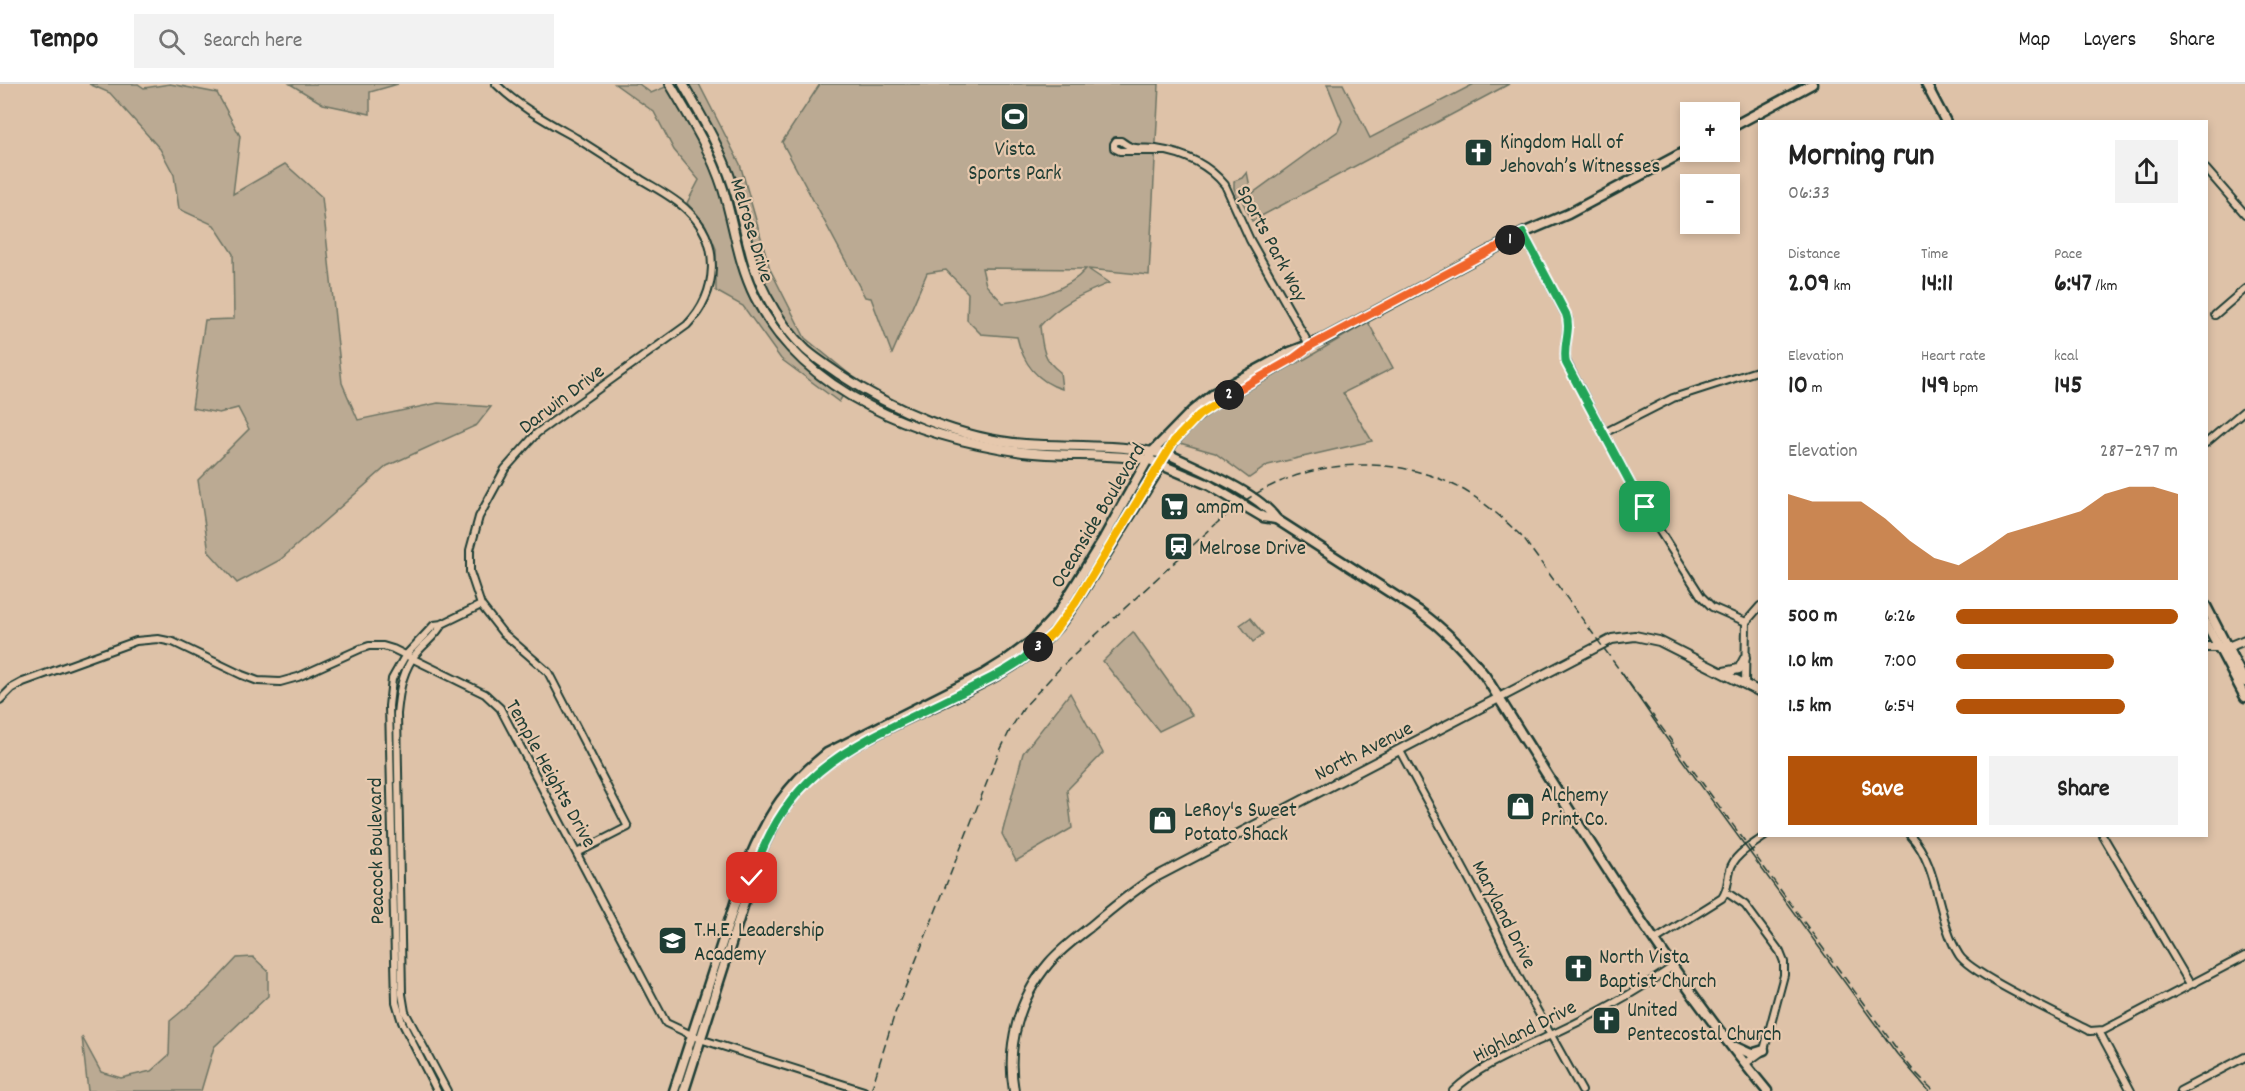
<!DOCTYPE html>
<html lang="en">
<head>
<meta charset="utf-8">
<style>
	:root { --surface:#fff; --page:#f2f2f2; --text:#222; --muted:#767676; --line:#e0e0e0; --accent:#b45309 }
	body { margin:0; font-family:Dekko,sans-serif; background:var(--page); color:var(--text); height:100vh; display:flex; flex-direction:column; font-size:22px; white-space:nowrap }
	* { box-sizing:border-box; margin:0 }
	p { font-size:20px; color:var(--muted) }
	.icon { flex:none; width:33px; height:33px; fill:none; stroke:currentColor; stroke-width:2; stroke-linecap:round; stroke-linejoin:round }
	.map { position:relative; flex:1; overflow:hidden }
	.details { position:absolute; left:1758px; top:36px; width:450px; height:717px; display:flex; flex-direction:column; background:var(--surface); border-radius:0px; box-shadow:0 3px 9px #0003 }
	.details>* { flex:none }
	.buttons { position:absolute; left:1680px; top:18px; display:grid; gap:12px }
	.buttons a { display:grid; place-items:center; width:60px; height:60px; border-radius:0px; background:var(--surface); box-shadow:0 3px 9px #0003; font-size:30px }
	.pin { position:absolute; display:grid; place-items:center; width:51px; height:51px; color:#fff; margin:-26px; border-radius:12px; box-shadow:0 3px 9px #0006 }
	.km { position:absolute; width:30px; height:30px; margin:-15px; border-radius:50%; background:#222; color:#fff; font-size:16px; line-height:30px; text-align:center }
	.round { display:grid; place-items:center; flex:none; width:63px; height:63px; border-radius:0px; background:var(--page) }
	.overview { display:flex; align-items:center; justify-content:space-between; height:102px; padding:0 30px }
	h1 { font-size:33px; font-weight:800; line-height:45px }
	.figures { display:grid; grid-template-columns:repeat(3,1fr); gap:9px; height:102px; padding:6px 30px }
	.figures div { display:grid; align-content:center }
	.figures b { font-size:26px; font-weight:800 }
	.figures small { font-size:16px; font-weight:400 }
	.figures p { font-size:16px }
	.chart { height:168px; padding:12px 30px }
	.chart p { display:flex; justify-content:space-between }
	.chart svg { width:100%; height:108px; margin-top:6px; fill:var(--accent); opacity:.7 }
	.action { display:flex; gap:12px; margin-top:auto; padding:12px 30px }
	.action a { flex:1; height:69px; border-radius:0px; background:var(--accent); color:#fff; font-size:24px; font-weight:800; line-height:69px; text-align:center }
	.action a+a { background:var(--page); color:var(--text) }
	ul { padding:0 30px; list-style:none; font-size:20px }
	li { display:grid; grid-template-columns:96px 72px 1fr; align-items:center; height:45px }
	li i { height:15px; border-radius:8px; background:var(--accent) }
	header { display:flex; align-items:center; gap:36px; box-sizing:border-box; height:84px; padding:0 30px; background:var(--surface); border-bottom:2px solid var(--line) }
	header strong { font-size:28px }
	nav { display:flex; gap:33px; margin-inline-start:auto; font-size:21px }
	.search { width:420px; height:54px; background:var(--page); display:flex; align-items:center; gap:15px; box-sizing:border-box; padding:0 21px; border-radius:0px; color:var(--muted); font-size:22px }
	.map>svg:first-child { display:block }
	.green { fill:#bbaa93; stroke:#6d7464; stroke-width:1.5; fill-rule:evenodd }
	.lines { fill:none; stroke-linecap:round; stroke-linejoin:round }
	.tertiary-casing { stroke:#1f3d34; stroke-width:10 }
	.secondary-casing { stroke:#1f3d34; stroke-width:12 }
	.primary-casing { stroke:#1f3d34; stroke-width:13 }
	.tertiary { stroke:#e6c8ad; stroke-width:6 }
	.secondary { stroke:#e6c8ad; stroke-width:8 }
	.primary { stroke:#e6c8ad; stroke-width:8 }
	.tram { stroke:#1f3d34; stroke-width:1.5 }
	.rail { stroke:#1f3d34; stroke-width:1.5; stroke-dasharray:9 4.5; stroke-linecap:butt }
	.split-1-casing { stroke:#fff; stroke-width:12 }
	.split-2-casing { stroke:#fff; stroke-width:12 }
	.split-3-casing { stroke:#fff; stroke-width:12 }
	.split-4-casing { stroke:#fff; stroke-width:12 }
	.split-1 { stroke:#22a559; stroke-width:8 }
	.split-2 { stroke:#f0652b; stroke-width:8 }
	.split-3 { stroke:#f5b400; stroke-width:8 }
	.split-4 { stroke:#22a559; stroke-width:8 }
	.labels { text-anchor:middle; stroke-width:4.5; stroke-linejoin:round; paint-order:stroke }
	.poi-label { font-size:21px; fill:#1f3d34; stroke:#e6c8ad; text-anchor:start }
	.street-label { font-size:21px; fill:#1f3d34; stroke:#e6c8ad }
</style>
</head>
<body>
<header>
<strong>Tempo</strong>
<div class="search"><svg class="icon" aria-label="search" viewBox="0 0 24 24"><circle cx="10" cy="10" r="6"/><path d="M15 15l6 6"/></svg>Search here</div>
<nav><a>Map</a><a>Layers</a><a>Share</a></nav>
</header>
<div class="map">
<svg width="2245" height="1007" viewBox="0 0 2245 1007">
	<rect width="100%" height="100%" fill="#dec2a8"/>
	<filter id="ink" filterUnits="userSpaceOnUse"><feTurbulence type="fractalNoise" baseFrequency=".0167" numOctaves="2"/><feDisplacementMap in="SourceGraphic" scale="12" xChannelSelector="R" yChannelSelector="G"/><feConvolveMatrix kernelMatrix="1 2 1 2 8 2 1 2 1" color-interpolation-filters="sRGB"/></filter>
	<g filter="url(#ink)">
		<g class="green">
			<path d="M89 0H138L144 4 170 0 217 9 240 52 233 110 285 80 322 113 342 299 358 336 438 319 491 323 477 341 387 382 280 476 237 499 209 468 198 396 249 345 238 324 219 329 192 324 205 236 234 235 233 170 214 141 179 125 174 91 160 65 110 9Z"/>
			<path d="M290 0H398L370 8V30L323 20Z"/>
			<path d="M615 0H639L651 9 673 0H699L740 80 770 185 805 254 854 294 839 318 781 275 743 222 716 207V165L705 140 687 119 699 96 674 66 654 28Z"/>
			<path d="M820 0H1159L1149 191 1088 185 1109 199C1081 211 1060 219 1040 242 1042 262 1043 276 1060 288L1062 305C1036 297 1023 279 1017 253L981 250 967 236 968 209 946 186 927 189 892 270 871 214 865 213 782 58ZM982 184 1086 185C1066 208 1031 215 1003 219L986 201Z"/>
			<path d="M1327 0H1343L1370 54 1474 0H1509L1252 137 1242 117 1338 47 1342 37Z"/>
			<path d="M1247 88 1250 103 1244 112 1237 113 1234 104V97L1242 94Z"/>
			<path d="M1368 238 1393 284 1343 309 1372 357 1268 381 1249 394 1215 369 1180 359 1205 332 1232 312 1305 275Z"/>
			<path d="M1250 534 1263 550 1253 558 1240 541Z"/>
			<path d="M1133 548 1192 631 1159 647 1103 577Z"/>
			<path d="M1070 609 1103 669 1067 706 1072 744 1016 777 1002 750 1023 669Z"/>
			<path d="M253 873 268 887V912L214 963 201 1007H88L82 953 101 988 121 994 151 987 169 971 170 937 206 907 237 874Z"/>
		</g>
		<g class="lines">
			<defs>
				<g id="tertiary">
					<path d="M496 0C519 23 548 38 576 54 598 68 620 82 642 96 657 105 675 114 688 127 722 159 718 209 687 241L537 349 505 385 479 433 470 466V488L481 521 502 548 548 588 628 743 577 769"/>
					<path d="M1165 67H1120L1114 64V60L1116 57H1121C1135 68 1141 63 1156 65 1183 69 1208 80 1225 101L1250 156 1310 262"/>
					<path d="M2206 85 2245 130"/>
					<path d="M1523 149 1568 235 1565 272 1567 279 1635 408 1701 512 1712 523 1746 538"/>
					<path d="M2215 231 2245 205"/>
					<path d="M1604 349 1673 314 1760 286"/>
					<path d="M2206 359 2245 326"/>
					<path d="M442 540C435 554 420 562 412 575 401 592 399 611 397 630L402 910 405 928 447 1007"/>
					<path d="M1745 601 1746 538 1760 522"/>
					<path d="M0 616 12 604 23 598 136 557 158 555 173 558 242 591 258 597 280 598 298 593 360 565 369 562H383L393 565 485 610 500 624 666 939 700 955 864 1007"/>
					<path d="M1400 667 1491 836 1518 892 1582 1007"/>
					<path d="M1911 752C1939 782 1937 836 1959 871 1970 890 2066 934 2090 947L2104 946 2245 872"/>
					<path d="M2103 752 2190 900"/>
					<path d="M1726 808 1745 821 1780 868 1784 878V891L1764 966 1745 980"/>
					<path d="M1655 856 1722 814C1729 804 1727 796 1730 786 1734 770 1753 761 1765 752"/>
					<path d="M2099 947 2131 1007"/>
					<path d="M437 1007 402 938 396 918 389 622 392 595 405 572 434 541 442 540 481 521"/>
					<path d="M1453 1007C1480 981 1515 968 1549 952 1592 932 1635 909 1674 882"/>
					<path d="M2180 1007 2245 973"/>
				</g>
				<g id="secondary">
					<path d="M670 0C690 34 711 67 723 105 734 141 738 179 755 213 804 311 921 354 1023 368 1065 373 1107 369 1150 376"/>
					<path d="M683 0C702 33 721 65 733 102 745 138 748 177 766 211 776 230 790 251 806 266 816 275 828 282 839 290 893 326 960 355 1025 360 1068 363 1110 360 1152 368"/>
					<path d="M2206 563H2228L2245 556"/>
					<path d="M1724 588 1739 585 1745 574"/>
					<path d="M1014 1007C1006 961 1019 914 1049 879 1061 865 1076 854 1090 843 1110 826 1130 809 1152 795L1612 555 1635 552 1659 557 1760 608"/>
				</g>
				<g id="primary">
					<path d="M1926 0 1946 38"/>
					<path d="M1730 44 1812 0"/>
					<path d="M1152 368 1168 370C1197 384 1259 409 1276 435L1419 527C1444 545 1466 567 1485 592 1574 733 1661 879 1767 1007"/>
					<path d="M1150 376 1209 401 1263 433 1276 435"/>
					<path d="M2206 522 2245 598"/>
					<path d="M2206 539 2245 613"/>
					<path d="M1736 963 1751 970 1764 966"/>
					<path d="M674 1007 749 776C769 729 787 701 827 669L984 590 1005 577 1032 557 1058 529 1104 454 1152 368 1192 327 1214 309 1290 268 1324 255 1523 149 1568 130 1690 65"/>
					<path d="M684 1007 760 769C771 744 784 720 803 700 842 659 917 632 968 606 990 595 1012 584 1031 569 1060 546 1078 515 1097 484 1117 453 1136 422 1155 391 1162 379 1167 366 1175 355 1208 312 1264 297 1305 265"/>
				</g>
			</defs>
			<use href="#tertiary" class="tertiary-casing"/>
			<use href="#secondary" class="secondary-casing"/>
			<use href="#primary" class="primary-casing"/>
			<use href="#tertiary" class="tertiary"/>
			<use href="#secondary" class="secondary"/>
			<use href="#primary" class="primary"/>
			<path class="tram" d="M1621 588 1667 655 1897 970 1929 1007"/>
			<path class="rail" d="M871 1007 895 929 997 673 1011 644 1025 622 1060 584 1217 439C1228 430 1238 421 1249 414 1313 373 1401 369 1467 408 1488 421 1506 437 1523 454L1899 968 1913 986 1934 1007"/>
		</g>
	</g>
	<g class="lines" filter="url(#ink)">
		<defs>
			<path id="split-1" d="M1510 156 1523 149 1566 230C1572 246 1562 262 1566 279L1635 408 1645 423"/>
			<path id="split-2" d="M1229 311 1294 274 1310 262 1510 156"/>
			<path id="split-3" d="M1038 563 1053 549 1076 518 1174 357 1199 331 1229 311"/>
			<path id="split-4" d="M752 794C788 679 861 659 959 610 987 596 1015 584 1038 563"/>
		</defs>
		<use href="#split-1" class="split-1-casing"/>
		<use href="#split-2" class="split-2-casing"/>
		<use href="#split-3" class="split-3-casing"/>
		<use href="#split-4" class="split-4-casing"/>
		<use href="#split-1" class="split-1"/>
		<use href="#split-2" class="split-2"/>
		<use href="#split-3" class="split-3"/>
		<use href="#split-4" class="split-4"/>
	</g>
	<defs>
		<symbol id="stadium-square" viewBox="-11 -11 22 22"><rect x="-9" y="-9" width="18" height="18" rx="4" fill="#1f3d34" stroke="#e6c8ad"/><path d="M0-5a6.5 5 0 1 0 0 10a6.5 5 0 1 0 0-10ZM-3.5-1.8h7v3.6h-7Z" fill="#fff"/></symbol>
		<symbol id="church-square" viewBox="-11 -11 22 22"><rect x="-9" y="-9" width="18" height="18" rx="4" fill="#1f3d34" stroke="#e6c8ad"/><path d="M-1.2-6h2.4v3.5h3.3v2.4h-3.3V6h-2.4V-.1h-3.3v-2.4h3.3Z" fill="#fff"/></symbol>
		<symbol id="supermarket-square" viewBox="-11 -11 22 22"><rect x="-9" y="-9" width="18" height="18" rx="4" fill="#1f3d34" stroke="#e6c8ad"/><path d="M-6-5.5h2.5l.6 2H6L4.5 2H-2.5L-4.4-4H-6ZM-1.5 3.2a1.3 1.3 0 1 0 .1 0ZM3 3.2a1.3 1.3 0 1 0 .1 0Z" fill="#fff"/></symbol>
		<symbol id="station-square" viewBox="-11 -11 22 22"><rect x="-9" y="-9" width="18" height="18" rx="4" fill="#1f3d34" stroke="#e6c8ad"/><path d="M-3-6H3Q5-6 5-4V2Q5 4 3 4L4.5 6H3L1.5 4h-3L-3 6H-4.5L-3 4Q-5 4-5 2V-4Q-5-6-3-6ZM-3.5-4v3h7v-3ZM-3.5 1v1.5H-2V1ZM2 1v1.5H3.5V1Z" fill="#fff"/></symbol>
		<symbol id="shop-square" viewBox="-11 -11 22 22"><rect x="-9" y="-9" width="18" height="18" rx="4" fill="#1f3d34" stroke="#e6c8ad"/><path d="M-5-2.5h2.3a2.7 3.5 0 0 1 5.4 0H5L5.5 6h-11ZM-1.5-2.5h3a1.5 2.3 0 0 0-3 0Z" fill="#fff"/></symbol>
		<symbol id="school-square" viewBox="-11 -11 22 22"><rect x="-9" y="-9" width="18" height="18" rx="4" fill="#1f3d34" stroke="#e6c8ad"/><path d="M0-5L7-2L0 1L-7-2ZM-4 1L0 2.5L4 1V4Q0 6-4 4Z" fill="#fff"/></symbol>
	</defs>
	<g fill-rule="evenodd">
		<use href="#stadium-square" x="998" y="16" width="33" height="33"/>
		<use href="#church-square" x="1462" y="52" width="33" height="33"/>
		<use href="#supermarket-square" x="1158" y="406" width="33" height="33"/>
		<use href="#station-square" x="1162" y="446" width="33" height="33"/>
		<use href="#shop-square" x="1504" y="706" width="33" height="33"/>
		<use href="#shop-square" x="1146" y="720" width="33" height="33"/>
		<use href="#school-square" x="656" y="840" width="33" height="33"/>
		<use href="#church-square" x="1562" y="868" width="33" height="33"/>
		<use href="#church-square" x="1590" y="920" width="33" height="33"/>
	</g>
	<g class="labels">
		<g class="poi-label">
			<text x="1500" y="64">Kingdom Hall of<tspan x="1500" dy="24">Jehovah’s Witnesses</tspan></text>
			<text x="1015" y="71" text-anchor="middle">Vista<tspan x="1015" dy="24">Sports Park</tspan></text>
			<text x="1196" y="429">ampm</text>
			<text x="1199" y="470">Melrose Drive</text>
			<text x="1541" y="717">Alchemy<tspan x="1541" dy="24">Print Co.</tspan></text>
			<text x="1184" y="732">LeRoy's Sweet<tspan x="1184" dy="24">Potato Shack</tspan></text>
			<text x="694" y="852">T.H.E. Leadership<tspan x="694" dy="24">Academy</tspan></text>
			<text x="1599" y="879">North Vista<tspan x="1599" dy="24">Baptist Church</tspan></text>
			<text x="1627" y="932">United<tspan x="1627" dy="24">Pentecostal Church</tspan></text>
		</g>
		<g class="street-label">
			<text transform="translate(753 146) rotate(73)" y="7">Melrose Drive</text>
			<text transform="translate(1273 159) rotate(62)" y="7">Sports Park Way</text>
			<text transform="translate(561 314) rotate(-37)" y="7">Darwin Drive</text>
			<text transform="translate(1097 431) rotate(-59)" y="7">Oceanside Boulevard</text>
			<text transform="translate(1363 666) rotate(-27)" y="7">North Avenue</text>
			<text transform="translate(552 689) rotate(61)" y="7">Temple Heights Drive</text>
			<text transform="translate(375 767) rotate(-91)" y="7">Peacock Boulevard</text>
			<text transform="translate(1505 830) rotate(63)" y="7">Maryland Drive</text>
			<text transform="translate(1524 946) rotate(-27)" y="7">Highland Drive</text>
		</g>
	</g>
</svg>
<div class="buttons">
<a>+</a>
<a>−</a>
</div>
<div class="pin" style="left:1645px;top:423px;background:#1e9e55"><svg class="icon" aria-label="arrive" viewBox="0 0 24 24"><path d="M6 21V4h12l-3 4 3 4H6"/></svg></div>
<div class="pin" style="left:752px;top:794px;background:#d93025"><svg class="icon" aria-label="check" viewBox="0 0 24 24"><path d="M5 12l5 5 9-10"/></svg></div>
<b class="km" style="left:1510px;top:156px">1</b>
<b class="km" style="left:1229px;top:311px">2</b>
<b class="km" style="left:1038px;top:563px">3</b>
<section class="details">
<div class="overview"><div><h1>Morning run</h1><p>06:33</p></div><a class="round"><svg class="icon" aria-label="share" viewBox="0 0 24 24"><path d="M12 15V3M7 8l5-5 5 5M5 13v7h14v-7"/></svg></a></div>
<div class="figures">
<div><p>Distance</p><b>2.09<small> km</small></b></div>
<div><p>Time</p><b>14:11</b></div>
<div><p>Pace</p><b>6:47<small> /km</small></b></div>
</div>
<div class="figures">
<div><p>Elevation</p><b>10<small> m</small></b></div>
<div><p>Heart rate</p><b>149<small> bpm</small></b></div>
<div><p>kcal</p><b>145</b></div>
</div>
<div class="chart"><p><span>Elevation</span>287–297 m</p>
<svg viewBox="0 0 160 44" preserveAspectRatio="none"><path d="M0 44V9L10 12L20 12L30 12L40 19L50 28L60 35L70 38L80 32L90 25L100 22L110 19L120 16L130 9L140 6L150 6L160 9V44z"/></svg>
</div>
<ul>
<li><b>500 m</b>6:26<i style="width:100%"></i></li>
<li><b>1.0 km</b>7:00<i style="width:71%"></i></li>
<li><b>1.5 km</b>6:54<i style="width:76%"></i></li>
</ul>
<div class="action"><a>Save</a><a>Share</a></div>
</section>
</div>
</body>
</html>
